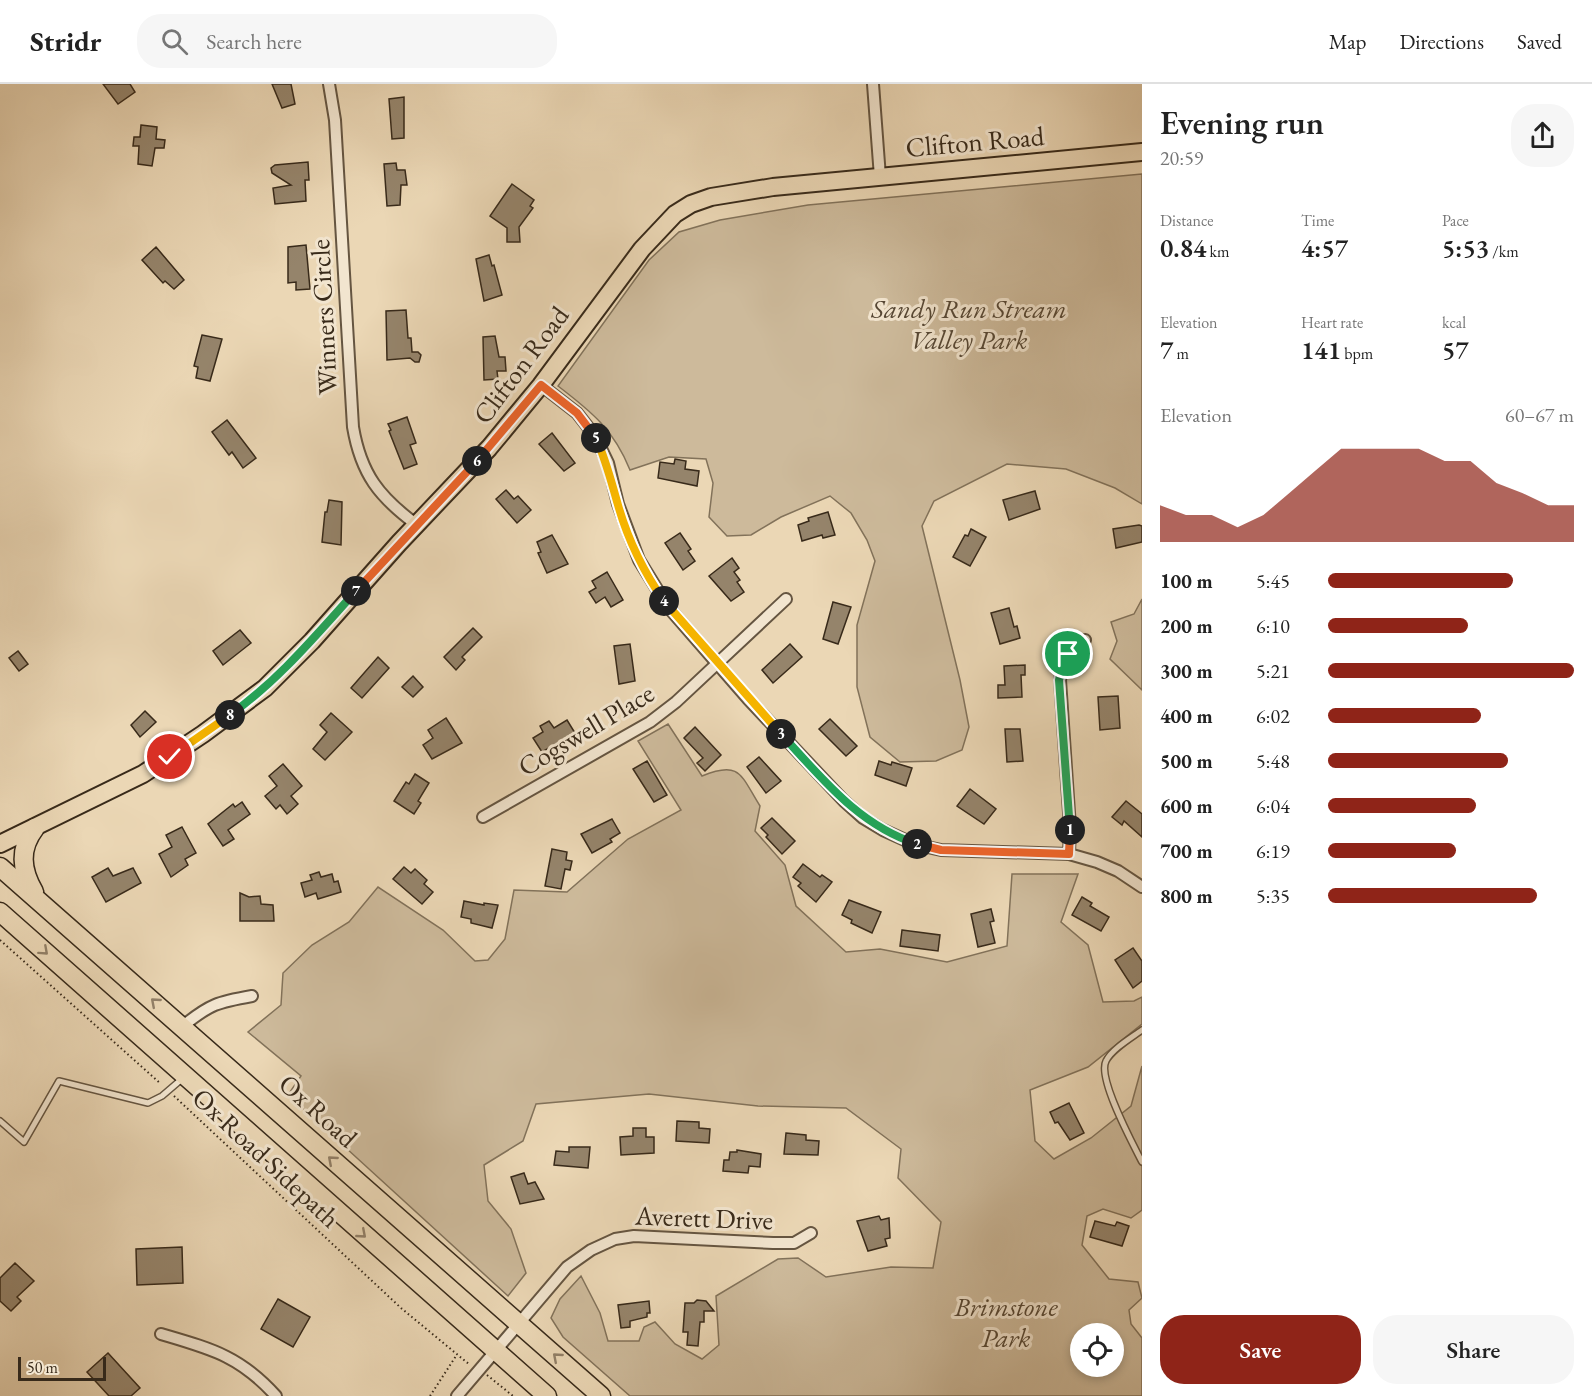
<!DOCTYPE html>
<html lang="en">
<head>
<meta charset="utf-8">
<style>
	:root { --surface:#fff; --page:#f6f6f6; --text:#222; --muted:#767676; --line:#e0e0e0; --accent:#8f2418 }
	body { margin:0; font-family:"EB Garamond",serif; background:var(--page); color:var(--text); height:100vh; display:flex; flex-direction:column; font-size:22px; white-space:nowrap }
	* { box-sizing:border-box; margin:0 }
	p { font-size:20px; color:var(--muted) }
	.icon { flex:none; width:33px; height:33px; fill:none; stroke:currentColor; stroke-width:2; stroke-linecap:round; stroke-linejoin:round }
	.map { position:relative; flex:1; overflow:hidden }
	.sheet { display:flex; flex-direction:column; background:var(--surface); width:450px }
	.sheet>* { flex:none }
	.tools { position:absolute; left:1070px; top:1239px; display:grid; gap:12px }
	.tools a { display:grid; place-items:center; width:54px; height:54px; border-radius:50%; background:var(--surface); box-shadow:0 3px 9px #0003; font-size:30px }
	.scale { position:absolute; left:18px; bottom:15px; width:88px; box-sizing:border-box; padding-left:6px; border:3px solid #382a1a; border-top:0; font-size:16px; line-height:21px; white-space:nowrap; color:#382a1a; -webkit-text-stroke:4px #f2e5cf; paint-order:stroke }
	.pin { position:absolute; display:grid; place-items:center; width:51px; height:51px; color:#fff; margin:-26px; border:3px solid #fff; border-radius:50%; box-shadow:0 2px 6px #0007 }
	.km { position:absolute; width:30px; height:30px; margin:-15px; border-radius:50%; background:#222; color:#fff; font-size:16px; line-height:30px; text-align:center }
	.round { display:grid; place-items:center; flex:none; width:63px; height:63px; border-radius:24px; background:var(--page) }
	.headline { display:flex; align-items:center; justify-content:space-between; height:102px; padding:0 18px }
	h1 { font-size:33px; font-weight:600; line-height:45px }
	.stats { display:grid; grid-template-columns:repeat(3,1fr); gap:9px; height:102px; padding:6px 18px }
	.stats div { display:grid; align-content:center }
	.stats b { font-size:26px; font-weight:600 }
	.stats small { font-size:16px; font-weight:400 }
	.stats p { font-size:16px }
	.chart { height:168px; padding:12px 18px }
	.chart p { display:flex; justify-content:space-between }
	.chart svg { width:100%; height:108px; margin-top:6px; fill:var(--accent); opacity:.7 }
	.button { display:flex; gap:12px; margin-top:auto; padding:12px 18px }
	.button a { flex:1; height:69px; border-radius:24px; background:var(--accent); color:#fff; font-size:24px; font-weight:600; line-height:69px; text-align:center }
	.button a+a { background:var(--page); color:var(--text) }
	ul { padding:0 18px; list-style:none; font-size:20px }
	li { display:grid; grid-template-columns:96px 72px 1fr; align-items:center; height:45px }
	li i { height:15px; border-radius:8px; background:var(--accent) }
	header { display:flex; align-items:center; gap:36px; box-sizing:border-box; height:84px; padding:0 30px; background:var(--surface); border-bottom:2px solid var(--line) }
	header strong { font-size:28px }
	nav { display:flex; gap:33px; margin-inline-start:auto; font-size:21px }
	.search { width:420px; height:54px; background:var(--page); display:flex; align-items:center; gap:15px; box-sizing:border-box; padding:0 21px; border-radius:24px; color:var(--muted); font-size:22px }
	main { display:flex; flex:1; min-height:0 }
	.map>svg:first-child { display:block }
	.green { fill:#cdba9b; stroke:#82725a; stroke-width:1.5; fill-rule:evenodd }
	.building { fill:#95846b; stroke:#382a1a; stroke-width:1.5 }
	.lines { fill:none; stroke-linecap:round; stroke-linejoin:round }
	.lane-casing { stroke:#655541; stroke-width:8 }
	.street-casing { stroke:#655541; stroke-width:14 }
	.primary-casing { stroke:#382a1a; stroke-width:20 }
	.highway-casing { stroke:#382a1a; stroke-width:21 }
	.path { stroke:#382a1a; stroke-width:2; stroke-dasharray:1.5 3; stroke-linecap:butt }
	.lane { stroke:#f2e5cf; stroke-width:5 }
	.street { stroke:#f2e5cf; stroke-width:10 }
	.primary { stroke:#ebd7b5; stroke-width:16 }
	.highway { stroke:#ebd7b5; stroke-width:18 }
	.oneway { stroke:#928068 }
	.split-1-casing { stroke:#fff; stroke-width:12 }
	.split-2-casing { stroke:#fff; stroke-width:12 }
	.split-3-casing { stroke:#fff; stroke-width:12 }
	.split-4-casing { stroke:#fff; stroke-width:12 }
	.split-5-casing { stroke:#fff; stroke-width:12 }
	.split-6-casing { stroke:#fff; stroke-width:12 }
	.split-7-casing { stroke:#fff; stroke-width:12 }
	.split-8-casing { stroke:#fff; stroke-width:12 }
	.split-9-casing { stroke:#fff; stroke-width:12 }
	.split-1 { stroke:#22a559; stroke-width:8 }
	.split-2 { stroke:#f0652b; stroke-width:8 }
	.split-3 { stroke:#22a559; stroke-width:8 }
	.split-4 { stroke:#f5b400; stroke-width:8 }
	.split-5 { stroke:#f5b400; stroke-width:8 }
	.split-6 { stroke:#f0652b; stroke-width:8 }
	.split-7 { stroke:#f0652b; stroke-width:8 }
	.split-8 { stroke:#22a559; stroke-width:8 }
	.split-9 { stroke:#f5b400; stroke-width:8 }
	.labels { text-anchor:middle; stroke-width:6; stroke-linejoin:round; paint-order:stroke }
	.street-label { font-size:27px; fill:#382a1a; stroke:#f2e5cf }
	.park-label { font-size:27px; font-style:italic; fill:#564734; stroke:#f2e5cf }
</style>
</head>
<body>
<header>
<strong>Stridr</strong>
<div class="search"><svg class="icon" aria-label="search" viewBox="0 0 24 24"><circle cx="10" cy="10" r="6"/><path d="M15 15l6 6"/></svg>Search here</div>
<nav><a>Map</a><a>Directions</a><a>Saved</a></nav>
</header>
<main>
<div class="map">
<svg width="1142" height="1312" viewBox="0 0 1142 1312">
	<rect width="100%" height="100%" fill="#ebd7b5"/>
	<filter id="stains"><feTurbulence type="fractalNoise" baseFrequency=".00333" numOctaves="4"/><feColorMatrix values="0 0 0 0 .2 0 0 0 0 .09 0 0 0 0 .02 0 0 0 .5 -.17"/></filter>
	<radialGradient id="worn" r=".72"><stop offset=".6" stop-color="#630" stop-opacity="0"/><stop offset="1" stop-color="#630" stop-opacity=".3"/></radialGradient>
	<g class="green">
		<path d="M1142 90V420L1115 404 1066 385 1007 380 934 417 922 442 960 596 969 643 962 666 936 677 900 678 870 653 857 603V541L875 477 867 456 851 429 830 412 781 433 751 451 727 452 709 433 713 399 706 375 669 373 630 386C614 346 592 328 558 302L649 176 679 148 720 136 808 121Z"/>
		<path d="M1142 515V606L1110 575 1117 557 1111 538 1134 530Z"/>
		<path d="M668 640 702 692C741 676 741 692 760 722L755 747 785 781 796 822 846 868 880 865 947 878 1007 862 1012 790H1078L1061 838 1088 861 1103 918 1134 917 1142 913V940L1088 983 1030 1006 1035 1057 1054 1075 1091 1054 1131 1022 1142 982V1126L1131 1134 1103 1125 1087 1132 1082 1161 1109 1195 1138 1198 1142 1214 1129 1226 1131 1240 1142 1254V1312H630L563 1253 551 1234 560 1215 581 1192 600 1229 608 1257H639L644 1243 655 1238 675 1260 702 1275 719 1261 716 1212 778 1175 798 1174 826 1193 891 1183 933 1184 941 1138 898 1094 901 1065 846 1024 758 1022 649 1010 536 1020 523 1057 484 1081 488 1117 511 1145 526 1189 508 1212 288 1011 301 992 248 948 281 921 283 889 312 861 349 838 378 803 443 846 475 877 488 876 505 855 514 806 567 808 628 755 681 726 638 657ZM1080 1250H1113V1282H1080Z"/>
	</g>
	<g class="building">
		<path d="M103 0H130L135 8 118 20Z"/>
		<path d="M272 0H291L295 20 282 24Z"/>
		<path d="M404 13V54L392 55 389 15Z"/>
		<path d="M141 41 157 43 156 55 165 56 164 64H155L152 82 138 80 139 62H133L134 53H140Z"/>
		<path d="M308 78 309 96H305L306 117 275 120 273 104 291 101 272 89 271 84 275 81Z"/>
		<path d="M396 79 397 86H405L407 101H401L400 121 387 122 384 80Z"/>
		<path d="M512 100 534 116 530 122 533 124 519 143 520 158H507V144L490 132Z"/>
		<path d="M306 161 310 205 296 206V198L288 199V163Z"/>
		<path d="M156 163 184 196 174 205 165 197 163 199 142 176Z"/>
		<path d="M489 171 492 182 494 181 502 211 484 217 476 175Z"/>
		<path d="M406 226 408 254H411L412 268H418L421 271 419 278H415L410 274 387 276 386 227Z"/>
		<path d="M202 251 222 255 210 297 196 294 198 283 194 282Z"/>
		<path d="M495 252 499 273H505L506 287H497L498 295 484 296 483 253Z"/>
		<path d="M407 333 416 359 410 361 417 380 404 385 389 347 391 346 388 340Z"/>
		<path d="M227 336 256 374 243 384 232 368 229 371 212 348Z"/>
		<path d="M552 349 575 379 564 387 539 360Z"/>
		<path d="M675 375 686 377 685 385 699 387 697 402 658 394 660 378 674 380Z"/>
		<path d="M506 406 514 415 518 412 531 426 517 439 496 415Z"/>
		<path d="M1035 407 1040 425 1009 436 1003 416Z"/>
		<path d="M329 416 342 418 341 461 322 458 325 428H327Z"/>
		<path d="M828 428 835 451 823 454 822 451 802 457 798 441 809 437 808 434Z"/>
		<path d="M1139 441 1142 442V458L1116 464 1113 445Z"/>
		<path d="M971 445 986 453 970 482 953 473 965 451 968 452Z"/>
		<path d="M680 449 691 465 688 467 695 477 683 486 665 459Z"/>
		<path d="M552 451 568 480 547 489 538 469 541 468 537 458Z"/>
		<path d="M732 474 739 484 734 488 740 496 737 498 744 508 731 517 709 492Z"/>
		<path d="M607 488 623 516 611 523 605 513 596 519 589 508 596 504 592 497Z"/>
		<path d="M833 518 851 523 838 560 823 555Z"/>
		<path d="M1009 524 1014 543 1017 542 1020 554 1000 560 991 529Z"/>
		<path d="M473 544 482 553 462 573 465 576 456 586 444 573Z"/>
		<path d="M240 546 251 559 223 581 213 567Z"/>
		<path d="M630 560 635 597 619 600 614 562Z"/>
		<path d="M790 560 802 573 773 599 762 586Z"/>
		<path d="M18 567 28 580 19 587 9 574Z"/>
		<path d="M378 573 389 584 362 614 351 604Z"/>
		<path d="M1025 581V591H1021L1022 613 998 614V601H1005L1004 582Z"/>
		<path d="M413 592 423 603 413 613 402 603Z"/>
		<path d="M1118 612 1120 644 1100 646 1098 613Z"/>
		<path d="M145 627 156 638 140 653 131 641Z"/>
		<path d="M331 629 352 648 325 676 313 665 327 648 320 641Z"/>
		<path d="M446 634 462 659 432 675 423 661 433 654 428 646Z"/>
		<path d="M830 635 857 662 846 672 819 645Z"/>
		<path d="M567 636 575 649 542 668 533 654 543 648 540 642 549 637 554 644Z"/>
		<path d="M695 643 721 671 705 687 697 679 703 674 684 654Z"/>
		<path d="M1005 645H1020L1023 677 1007 678Z"/>
		<path d="M759 673 781 697 766 709 747 683Z"/>
		<path d="M647 677 667 711 654 718 633 685Z"/>
		<path d="M879 677 891 681 892 678 912 684 906 702 875 691Z"/>
		<path d="M283 680 302 702 291 712 298 720 287 730 280 721 276 725 265 712 277 702 269 692Z"/>
		<path d="M415 690 429 699 418 717 421 719 414 730 394 717 406 698 409 700Z"/>
		<path d="M970 705 996 725 984 740 957 722Z"/>
		<path d="M1126 717 1142 730V753L1124 737 1122 741 1112 733Z"/>
		<path d="M242 718 250 730 228 746 234 755 223 762 208 740 233 720 235 723Z"/>
		<path d="M772 734 795 757 782 770 766 753 768 751 761 744Z"/>
		<path d="M612 735 620 749 610 755 612 758 592 769 581 750Z"/>
		<path d="M182 743 196 769 185 775 188 781 171 793 159 770 172 763 166 751Z"/>
		<path d="M552 765 567 768 566 776 572 777 570 786 565 785 561 805 545 802Z"/>
		<path d="M803 780 820 793 822 791 832 798 816 818 798 802 801 799 793 793Z"/>
		<path d="M404 783 411 789 415 785 427 796 424 800 433 808 422 820 393 795Z"/>
		<path d="M108 784 113 792 133 784 141 799 106 818 92 793Z"/>
		<path d="M319 788 321 793 332 790 334 798 338 797 341 808 318 815 316 809 305 813 301 799 312 796 310 791Z"/>
		<path d="M240 809 249 813 260 812 261 820 273 821 274 837H240Z"/>
		<path d="M1082 813 1092 819 1090 822 1109 833 1101 847 1072 831Z"/>
		<path d="M849 816 881 828 872 849 851 839 852 836 842 831Z"/>
		<path d="M464 817 484 821V819L498 821 492 844 471 839V835L461 833Z"/>
		<path d="M991 825 994 837 990 838 995 859 978 863 971 830Z"/>
		<path d="M902 846 940 851 938 867 900 862Z"/>
		<path d="M1133 864 1142 877V897L1133 904 1115 876Z"/>
		<path d="M1069 1019 1084 1049 1070 1056 1058 1038 1055 1039 1050 1028Z"/>
		<path d="M677 1037 699 1038V1044L710 1045 709 1059 676 1057Z"/>
		<path d="M633 1044H646V1053H654V1069L621 1071 620 1053 633 1052Z"/>
		<path d="M786 1049 806 1051V1056L819 1057 818 1071 784 1070Z"/>
		<path d="M569 1063H590L588 1084 554 1081 556 1067 569 1068Z"/>
		<path d="M737 1066 761 1070 760 1083 749 1082 748 1089 723 1087 724 1076H729L730 1068H737Z"/>
		<path d="M524 1089 528 1100 535 1098 544 1115 520 1120 511 1093Z"/>
		<path d="M879 1132 881 1136 889 1134 890 1154 885 1155 887 1162 868 1167 857 1137Z"/>
		<path d="M1095 1137 1115 1142 1117 1138 1129 1142 1122 1162 1090 1153Z"/>
		<path d="M182 1163 183 1199 137 1201 136 1165Z"/>
		<path d="M15 1179 34 1197 17 1213 21 1217 11 1227 0 1217V1194Z"/>
		<path d="M278 1215 310 1233 293 1263 261 1245Z"/>
		<path d="M697 1216 706 1217 714 1227H704V1238H700L698 1262 687 1261 688 1248H683L685 1219H694Z"/>
		<path d="M649 1217 650 1229H647V1233L630 1237V1243L621 1244 618 1221Z"/>
		<path d="M108 1269 140 1304 131 1312H109L87 1288Z"/>
	</g>
	<g class="lines">
		<defs>
			<g id="lane">
				<path d="M1142 946C1131 954 1112 965 1106 977 1097 994 1133 1060 1142 1078"/>
				<path d="M0 1037 24 1058 59 997 148 1019 162 1012 183 994"/>
			</g>
			<g id="street">
				<path d="M329 0 335 36 353 343C361 390 379 413 417 441"/>
				<path d="M873 0 880 93"/>
				<path d="M541 301 577 329 595 352 608 379 618 420 639 476 668 523 748 615 844 717 863 734 883 746 914 760 941 766 1069 770 1097 778 1118 787 1142 803"/>
				<path d="M483 733 650 638 676 618 786 515"/>
				<path d="M1069 770 1070 743 1060 596C1064 574 1068 570 1085 556"/>
				<path d="M183 942C210 920 218 918 252 912"/>
				<path d="M161 1250C212 1265 240 1272 276 1312"/>
				<path d="M457 1312 567 1183 591 1166 615 1155 634 1152 773 1159H794L811 1149"/>
			</g>
			<path id="primary" d="M0 760 143 690 203 650 265 604 312 557 399 459 489 364 541 301 642 165 675 130 691 120 711 113 773 103 1142 68"/>
			<g id="highway">
				<path d="M0 783 601 1312"/>
				<path d="M34 808C21 785 19 765 35 744"/>
				<path d="M0 828 547 1312"/>
			</g>
		</defs>
		<use href="#lane" class="lane-casing"/>
		<use href="#street" class="street-casing"/>
		<use href="#primary" class="primary-casing"/>
		<use href="#highway" class="highway-casing"/>
		<g class="path">
			<path d="M0 856 161 1000"/>
			<path d="M174 1012 401 1224 470 1281"/>
			<path d="M487 1291 513 1312"/>
			<path d="M430 1312 456 1272"/>
		</g>
		<use href="#lane" class="lane"/>
		<use href="#street" class="street"/>
		<use href="#primary" class="primary"/>
		<use href="#highway" class="highway"/>
	</g>
	<defs><path id="oneway-chevron" d="M-2-3.5L2.5 0L-2 3.5" fill="none" stroke-width="1.6" stroke-linecap="round" stroke-linejoin="round" transform="scale(1.5)"/></defs>
	<g class="oneway">
		<use href="#oneway-chevron" transform="translate(44 867) rotate(42)"/>
		<use href="#oneway-chevron" transform="translate(155 918) rotate(-139)"/>
		<use href="#oneway-chevron" transform="translate(332 1076) rotate(-139)"/>
		<use href="#oneway-chevron" transform="translate(362 1150) rotate(41)"/>
		<use href="#oneway-chevron" transform="translate(557 1273) rotate(-139)"/>
	</g>
	<g class="lines">
		<defs>
			<path id="split-1" d="M1068 570 1063 580 1059 596 1070 746"/>
			<path id="split-2" d="M917 760 941 766 1069 770 1070 746"/>
			<path id="split-3" d="M781 650C822 694 858 741 917 760"/>
			<path id="split-4" d="M664 517 781 650"/>
			<path id="split-5" d="M596 354C606 376 611 397 618 421 628 456 643 487 664 517"/>
			<path id="split-6" d="M477 377 541 301 577 329 596 354"/>
			<path id="split-7" d="M356 507 477 377"/>
			<path id="split-8" d="M230 631C279 596 316 551 356 507"/>
			<path id="split-9" d="M170 673 230 631"/>
		</defs>
		<use href="#split-1" class="split-1-casing"/>
		<use href="#split-2" class="split-2-casing"/>
		<use href="#split-3" class="split-3-casing"/>
		<use href="#split-4" class="split-4-casing"/>
		<use href="#split-5" class="split-5-casing"/>
		<use href="#split-6" class="split-6-casing"/>
		<use href="#split-7" class="split-7-casing"/>
		<use href="#split-8" class="split-8-casing"/>
		<use href="#split-9" class="split-9-casing"/>
		<use href="#split-1" class="split-1"/>
		<use href="#split-2" class="split-2"/>
		<use href="#split-3" class="split-3"/>
		<use href="#split-4" class="split-4"/>
		<use href="#split-5" class="split-5"/>
		<use href="#split-6" class="split-6"/>
		<use href="#split-7" class="split-7"/>
		<use href="#split-8" class="split-8"/>
		<use href="#split-9" class="split-9"/>
	</g>
	<g class="labels">
		<g class="street-label">
			<text transform="translate(975 58) rotate(-5)" y="9">Clifton Road</text>
			<text transform="translate(324 233) rotate(-93)" y="9">Winners Circle</text>
			<text transform="translate(521 281) rotate(-53)" y="9">Clifton Road</text>
			<text transform="translate(586 646) rotate(-31)" y="9">Cogswell Place</text>
			<text transform="translate(318 1027) rotate(42)" y="9">Ox Road</text>
			<text transform="translate(266 1074) rotate(43)" y="9">Ox Road Sidepath</text>
			<text transform="translate(704 1134) rotate(2)" y="9">Averett Drive</text>
		</g>
		<g class="park-label">
			<text x="969" y="234">Sandy Run Stream<tspan x="969" dy="31">Valley Park</tspan></text>
			<text x="1006" y="1232">Brimstone<tspan x="1006" dy="31">Park</tspan></text>
		</g>
	</g>
	<rect width="100%" height="100%" filter="url(#stains)"/>
	<rect width="100%" height="100%" fill="url(#worn)"/>
</svg>
<div class="tools">
<a><svg class="icon" aria-label="locate" viewBox="0 0 24 24"><circle cx="12" cy="12" r="6"/><path d="M12 2v4M12 18v4M2 12h4M18 12h4"/></svg></a>
</div>
<div class="scale">50 m</div>
<div class="pin" style="left:1068px;top:570px;background:#1e9e55"><svg class="icon" aria-label="arrive" viewBox="0 0 24 24"><path d="M6 21V4h12l-3 4 3 4H6"/></svg></div>
<div class="pin" style="left:170px;top:673px;background:#d93025"><svg class="icon" aria-label="check" viewBox="0 0 24 24"><path d="M5 12l5 5 9-10"/></svg></div>
<b class="km" style="left:1070px;top:746px">1</b>
<b class="km" style="left:917px;top:760px">2</b>
<b class="km" style="left:781px;top:650px">3</b>
<b class="km" style="left:664px;top:517px">4</b>
<b class="km" style="left:596px;top:354px">5</b>
<b class="km" style="left:477px;top:377px">6</b>
<b class="km" style="left:356px;top:507px">7</b>
<b class="km" style="left:230px;top:631px">8</b>
</div>
<section class="sheet">
<div class="headline"><div><h1>Evening run</h1><p>20:59</p></div><a class="round"><svg class="icon" aria-label="share" viewBox="0 0 24 24"><path d="M12 15V3M7 8l5-5 5 5M5 13v7h14v-7"/></svg></a></div>
<div class="stats">
<div><p>Distance</p><b>0.84<small> km</small></b></div>
<div><p>Time</p><b>4:57</b></div>
<div><p>Pace</p><b>5:53<small> /km</small></b></div>
</div>
<div class="stats">
<div><p>Elevation</p><b>7<small> m</small></b></div>
<div><p>Heart rate</p><b>141<small> bpm</small></b></div>
<div><p>kcal</p><b>57</b></div>
</div>
<div class="chart"><p><span>Elevation</span>60–67 m</p>
<svg viewBox="0 0 160 44" preserveAspectRatio="none"><path d="M0 44V29L10 33L20 33L30 38L40 33L50 24L60 15L70 6L80 6L90 6L100 6L110 11L120 11L130 20L140 24L150 29L160 29V44z"/></svg>
</div>
<ul>
<li><b>100 m</b>5:45<i style="width:75%"></i></li>
<li><b>200 m</b>6:10<i style="width:57%"></i></li>
<li><b>300 m</b>5:21<i style="width:100%"></i></li>
<li><b>400 m</b>6:02<i style="width:62%"></i></li>
<li><b>500 m</b>5:48<i style="width:73%"></i></li>
<li><b>600 m</b>6:04<i style="width:60%"></i></li>
<li><b>700 m</b>6:19<i style="width:52%"></i></li>
<li><b>800 m</b>5:35<i style="width:85%"></i></li>
</ul>
<div class="button"><a>Save</a><a>Share</a></div>
</section>
</main>
</body>
</html>
